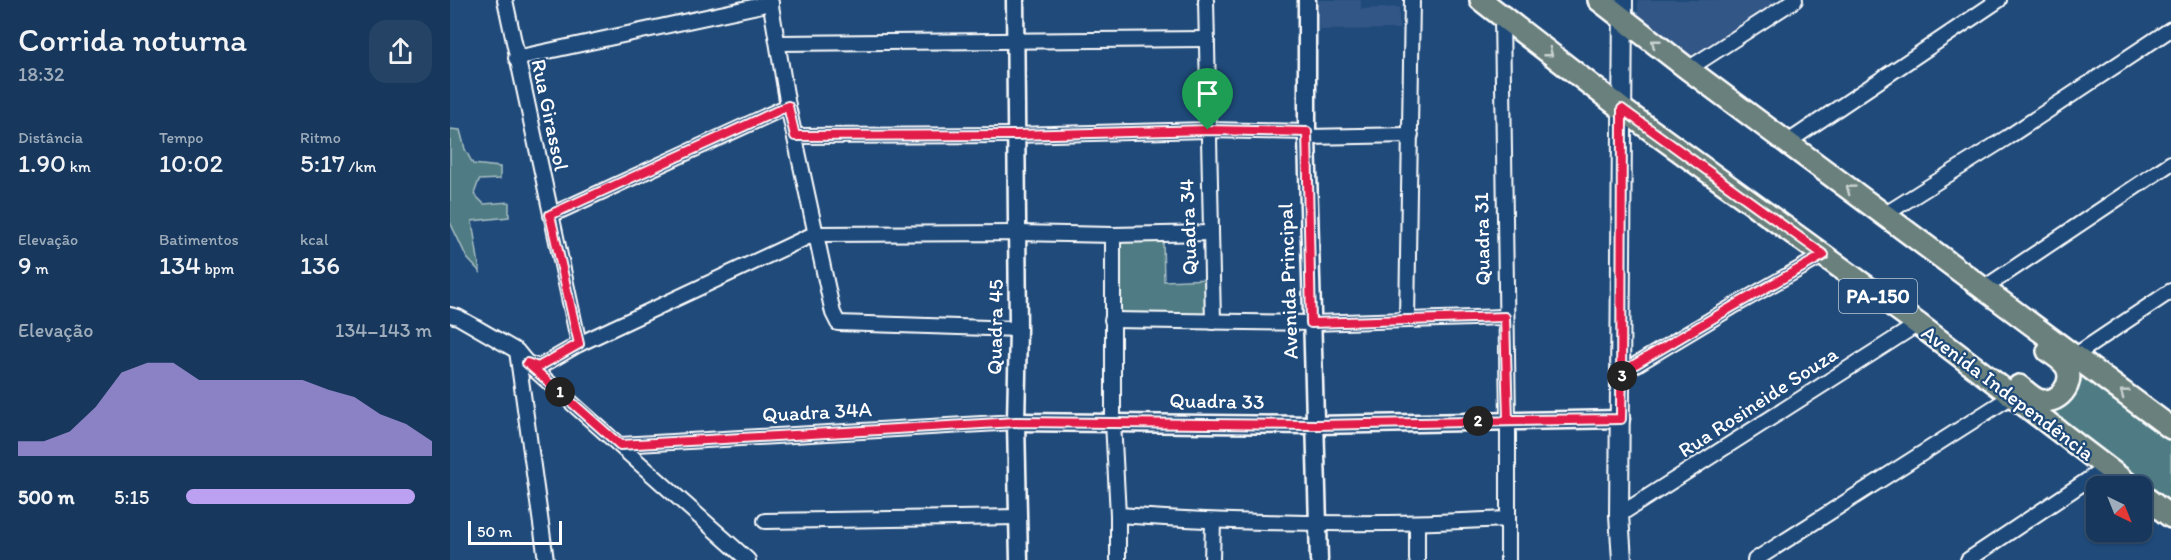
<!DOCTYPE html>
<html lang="pt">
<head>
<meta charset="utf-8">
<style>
	:root { --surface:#17385c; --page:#244365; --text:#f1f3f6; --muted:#9eacbb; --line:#365272; --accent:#bca0f2 }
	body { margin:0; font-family:Itim,sans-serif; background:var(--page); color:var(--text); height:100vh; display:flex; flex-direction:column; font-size:22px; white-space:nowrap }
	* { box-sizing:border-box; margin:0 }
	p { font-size:20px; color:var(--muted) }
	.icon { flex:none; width:33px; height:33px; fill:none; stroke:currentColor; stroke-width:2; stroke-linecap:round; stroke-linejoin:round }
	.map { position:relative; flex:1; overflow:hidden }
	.sheet { display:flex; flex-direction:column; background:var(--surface); width:450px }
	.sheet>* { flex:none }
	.needle { width:39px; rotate:137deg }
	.fabs { position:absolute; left:1636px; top:476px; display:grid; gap:12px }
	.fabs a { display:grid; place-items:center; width:66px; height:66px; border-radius:12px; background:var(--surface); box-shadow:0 2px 4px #0004,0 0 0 2px var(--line); font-size:30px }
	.scale { position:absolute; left:18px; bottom:15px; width:94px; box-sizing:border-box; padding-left:6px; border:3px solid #fff; border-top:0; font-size:16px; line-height:21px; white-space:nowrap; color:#fff; -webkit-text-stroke:4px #1f4a7a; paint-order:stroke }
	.pin { position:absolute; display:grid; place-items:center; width:51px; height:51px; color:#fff; margin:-62px -26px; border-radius:50% 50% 50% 0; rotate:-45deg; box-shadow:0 0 6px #0007 }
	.pin .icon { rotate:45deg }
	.km { position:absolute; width:30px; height:30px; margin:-15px; border-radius:50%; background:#222; color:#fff; font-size:16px; line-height:30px; text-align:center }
	.round { display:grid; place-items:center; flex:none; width:63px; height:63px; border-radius:18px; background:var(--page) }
	.head { display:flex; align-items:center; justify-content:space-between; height:102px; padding:0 18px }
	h1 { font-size:33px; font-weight:600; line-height:45px }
	.figures { display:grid; grid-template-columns:repeat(3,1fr); gap:9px; height:102px; padding:6px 18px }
	.figures div { display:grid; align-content:center }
	.figures b { font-size:26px; font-weight:600 }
	.figures small { font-size:16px; font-weight:400 }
	.figures p { font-size:16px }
	.chart { height:168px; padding:12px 18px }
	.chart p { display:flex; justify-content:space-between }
	.chart svg { width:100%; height:108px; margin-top:6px; fill:var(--accent); opacity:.7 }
	ul { padding:0 18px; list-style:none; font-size:20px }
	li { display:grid; grid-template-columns:96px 72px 1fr; align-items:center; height:45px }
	li i { height:15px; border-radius:8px; background:var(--accent) }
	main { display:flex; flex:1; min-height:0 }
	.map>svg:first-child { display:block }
	.built { fill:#305686 }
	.green { fill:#507c84; stroke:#a8bec2; stroke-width:1.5 }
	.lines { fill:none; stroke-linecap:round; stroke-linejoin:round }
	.minor-casing { stroke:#fff; stroke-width:18 }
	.tertiary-casing { stroke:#fff; stroke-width:21 }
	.secondary-casing { stroke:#fff; stroke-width:22 }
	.primary-casing { stroke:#fff; stroke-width:26 }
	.minor { stroke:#1f4a7a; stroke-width:14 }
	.tertiary { stroke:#1f4a7a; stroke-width:16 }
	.secondary { stroke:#1f4a7a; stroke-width:18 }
	.primary { stroke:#6a807c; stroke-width:21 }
	.oneway { stroke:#cbd3d1 }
	.route-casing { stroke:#fff; stroke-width:12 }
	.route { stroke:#e11d48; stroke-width:8 }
	.labels { text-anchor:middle; stroke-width:4.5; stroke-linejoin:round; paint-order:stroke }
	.shield { fill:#1f4a7a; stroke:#bcc9d7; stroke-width:1.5 }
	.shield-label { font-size:20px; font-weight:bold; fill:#fff }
	.street-label { font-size:21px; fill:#fff; stroke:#1f4a7a }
</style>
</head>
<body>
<main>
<section class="sheet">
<div class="head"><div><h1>Corrida noturna</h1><p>18:32</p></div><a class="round"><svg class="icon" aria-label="share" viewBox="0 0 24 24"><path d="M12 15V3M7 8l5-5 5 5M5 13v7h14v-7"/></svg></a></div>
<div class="figures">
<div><p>Distância</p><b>1.90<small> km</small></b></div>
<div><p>Tempo</p><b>10:02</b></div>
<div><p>Ritmo</p><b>5:17<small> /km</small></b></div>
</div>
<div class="figures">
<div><p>Elevação</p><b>9<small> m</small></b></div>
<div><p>Batimentos</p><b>134<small> bpm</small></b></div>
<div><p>kcal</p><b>136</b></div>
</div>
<div class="chart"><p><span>Elevação</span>134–143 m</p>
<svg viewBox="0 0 160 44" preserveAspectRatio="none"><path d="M0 44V38L10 38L20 34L30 24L40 10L50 6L60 6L70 13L80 13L90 13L100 13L110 13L120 17L130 20L140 27L150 31L160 38V44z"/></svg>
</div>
<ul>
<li><b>500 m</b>5:15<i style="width:93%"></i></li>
</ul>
</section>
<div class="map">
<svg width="1721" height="560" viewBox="0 0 1721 560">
	<rect width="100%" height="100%" fill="#1f4a7a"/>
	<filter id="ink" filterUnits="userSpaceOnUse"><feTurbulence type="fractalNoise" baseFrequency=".0167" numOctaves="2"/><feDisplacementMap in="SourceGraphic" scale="12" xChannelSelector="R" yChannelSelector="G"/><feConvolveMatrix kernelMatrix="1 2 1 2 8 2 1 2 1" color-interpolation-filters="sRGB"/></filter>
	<g filter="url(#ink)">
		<g class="built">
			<path d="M868 0H911V9L949 7V29L869 30Z"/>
			<path d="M1188 0H1329L1239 58 1188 15Z"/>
		</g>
		<g class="green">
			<path d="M0 129 10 130 15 149 23 164 50 167V179L29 180 24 194 34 204 59 202V217L22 221 30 272 17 258 0 222Z"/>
			<path d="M713 240 714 281 759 279 760 316 669 318 670 242Z"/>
			<path d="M1631 369 1721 437V502L1599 411 1627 385Z"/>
		</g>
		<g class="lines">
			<defs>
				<g id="minor">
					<path d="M55 0 129 344"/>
					<path d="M320 0 338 106 383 313 388 323 568 329"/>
					<path d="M756 0 763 322"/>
					<path d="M1052 17 1058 420V560"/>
					<path d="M328 43 757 39"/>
					<path d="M66 58 321 3"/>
					<path d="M1238 69 1345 0"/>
					<path d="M345 136 565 135 758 130 857 132"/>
					<path d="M857 137 961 135"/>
					<path d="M1338 142 1549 0"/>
					<path d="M101 215 338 106"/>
					<path d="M1434 215 1558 137 1721 29"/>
					<path d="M663 235V422L668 515V560"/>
					<path d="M1534 288 1721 163"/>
					<path d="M0 315 8 317 67 351 77 363 298 560"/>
					<path d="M662 320 861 323 1055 317"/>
					<path d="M957 320 962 0"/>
					<path d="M67 351 96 560"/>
					<path d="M1624 356 1721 291"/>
					<path d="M77 363 89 367 129 344 364 234 568 233 663 235 761 233"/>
					<path d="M1172 373 1282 307 1374 255"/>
					<path d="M170 445 566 422"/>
					<path d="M668 515C798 524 927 526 1057 519"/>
					<path d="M1169 515 1468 324"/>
					<path d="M315 521 569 517"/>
					<path d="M967 523V560"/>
					<path d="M762 560 763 522"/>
					<path d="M1305 560 1562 396"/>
					<path d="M1518 560 1657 467"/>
				</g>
				<g id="tertiary">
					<path d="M565 0 568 329 566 422 569 560"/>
					<path d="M857 0V137L869 560"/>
					<path d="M566 422 866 425 1171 419"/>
				</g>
				<path id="secondary" d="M1172 560 1169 515 1173 0"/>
				<g id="primary">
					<path d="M1031 0 1172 109 1468 324 1681 486"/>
					<path d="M1149 0 1238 69 1721 428"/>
					<path d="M1569 386C1575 391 1581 397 1588 400 1608 406 1626 383 1616 366 1612 360 1604 355 1598 351"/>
					<path d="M1692 495 1721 517"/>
				</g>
			</defs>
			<use href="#minor" class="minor-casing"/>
			<use href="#tertiary" class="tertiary-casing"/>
			<use href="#secondary" class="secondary-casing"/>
			<use href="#primary" class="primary-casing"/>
			<use href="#minor" class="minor"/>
			<use href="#tertiary" class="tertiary"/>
			<use href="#secondary" class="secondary"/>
			<use href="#primary" class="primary"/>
		</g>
		<defs><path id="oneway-chevron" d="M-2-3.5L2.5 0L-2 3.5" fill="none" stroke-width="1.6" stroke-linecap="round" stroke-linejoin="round" transform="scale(1.5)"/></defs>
		<g class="oneway">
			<use href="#oneway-chevron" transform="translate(1205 43) rotate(-142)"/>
			<use href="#oneway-chevron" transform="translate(1099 53) rotate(38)"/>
			<use href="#oneway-chevron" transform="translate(1400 189) rotate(-143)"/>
			<use href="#oneway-chevron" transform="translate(1674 393) rotate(-143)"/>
		</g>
	</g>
	<g class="lines" filter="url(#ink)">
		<defs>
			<path id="route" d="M758 130 565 135 345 136 338 106 100 215 129 344 88 367 77 363 170 445 566 422 866 425 1171 419 1172 372 1282 307 1374 255 1172 109 1171 419 1058 420 1055 317 861 323 857 132 758 130"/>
		</defs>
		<use href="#route" class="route-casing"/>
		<use href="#route" class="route"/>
	</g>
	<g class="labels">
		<rect class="shield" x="1389" y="279" width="78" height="34" rx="4.5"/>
		<g class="shield-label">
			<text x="1428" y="303">PA-150</text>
		</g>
		<g class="street-label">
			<text transform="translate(100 115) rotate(78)" y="7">Rua Girassol</text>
			<text transform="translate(738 227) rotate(-92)" y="7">Quadra 34</text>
			<text transform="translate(1032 239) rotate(-91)" y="7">Quadra 31</text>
			<text transform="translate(838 281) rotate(-92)" y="7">Avenida Principal</text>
			<text transform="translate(545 327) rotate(-89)" y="7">Quadra 45</text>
			<text transform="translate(1558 393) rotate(37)" y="7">Avenida Independência</text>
			<text transform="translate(767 401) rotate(1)" y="7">Quadra 33</text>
			<text transform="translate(1308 402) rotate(-33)" y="7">Rua Rosineide Souza</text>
			<text transform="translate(367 412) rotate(-3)" y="7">Quadra 34A</text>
		</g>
	</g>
</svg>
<div class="fabs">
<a><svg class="needle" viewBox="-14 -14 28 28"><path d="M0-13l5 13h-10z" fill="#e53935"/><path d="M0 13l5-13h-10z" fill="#9eacbb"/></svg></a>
</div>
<div class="scale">50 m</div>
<div class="pin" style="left:758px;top:130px;background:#1e9e55"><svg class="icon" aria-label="arrive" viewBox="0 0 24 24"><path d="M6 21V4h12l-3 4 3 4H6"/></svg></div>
<b class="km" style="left:110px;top:392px">1</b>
<b class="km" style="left:1028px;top:421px">2</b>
<b class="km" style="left:1172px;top:376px">3</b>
</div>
</main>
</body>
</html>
